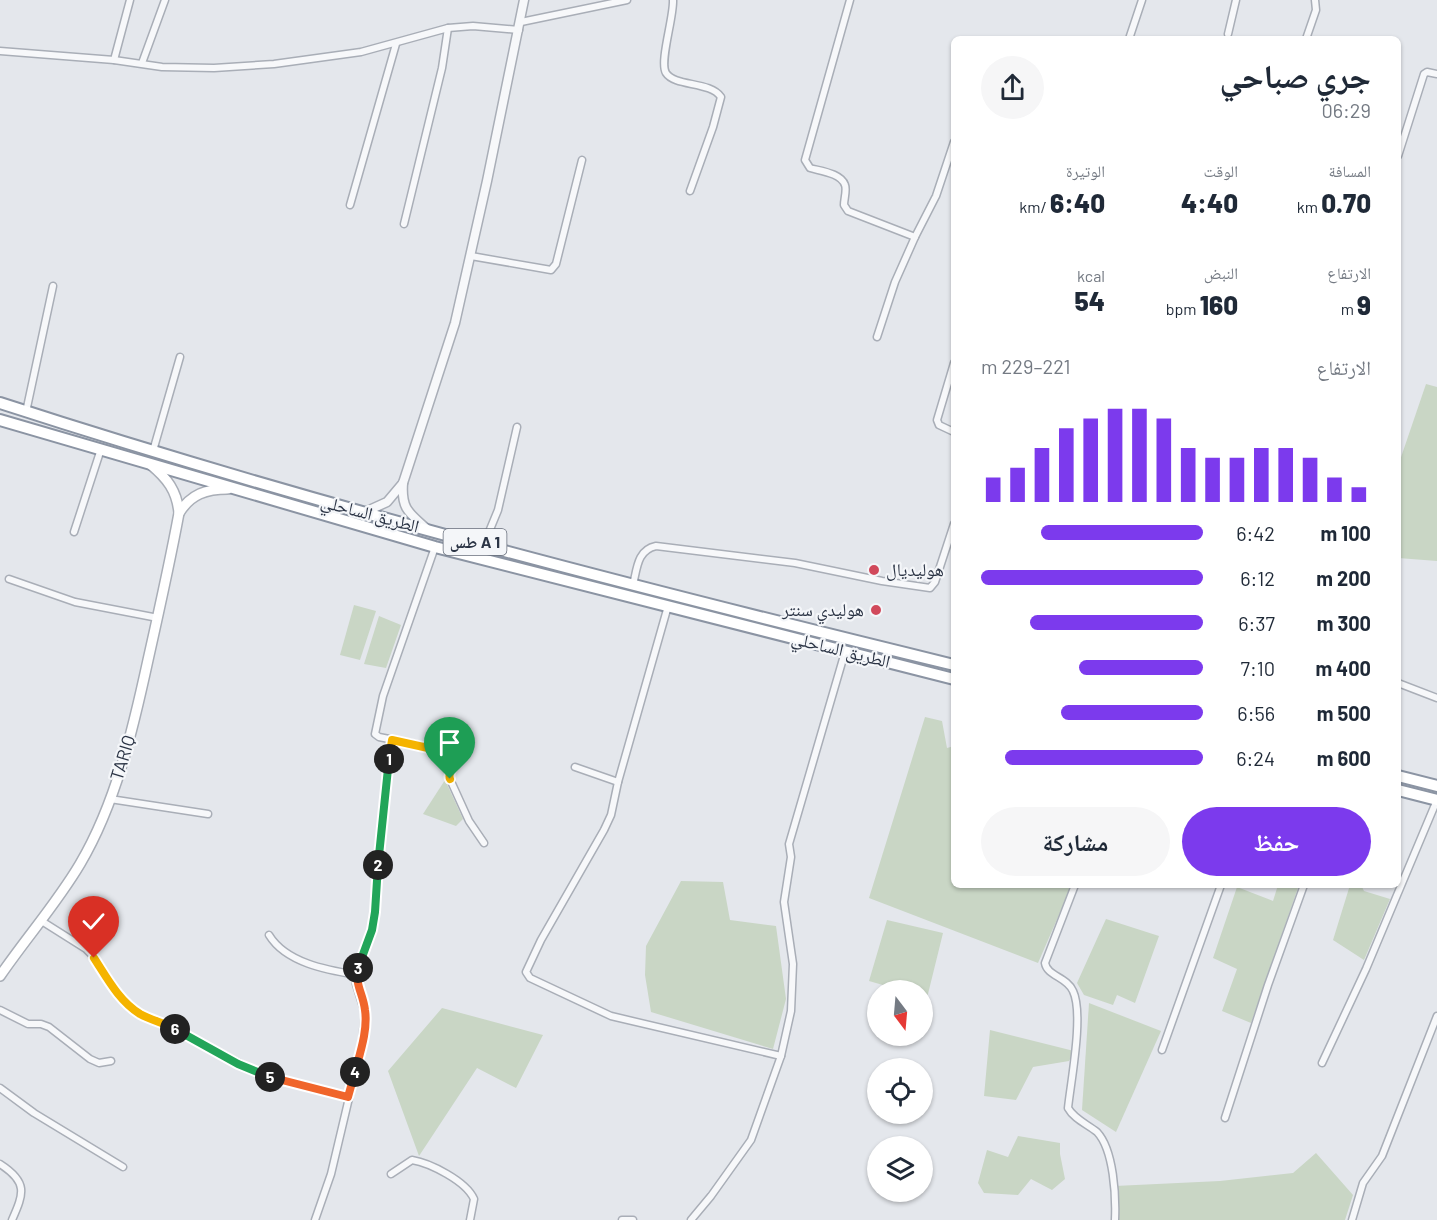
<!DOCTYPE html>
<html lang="ar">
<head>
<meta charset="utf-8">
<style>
	:root { --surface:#fff; --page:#f6f6f7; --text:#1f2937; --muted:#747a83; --accent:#7c3aed }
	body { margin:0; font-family:Barlow,"Noto Naskh Arabic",sans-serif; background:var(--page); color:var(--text); direction:rtl; height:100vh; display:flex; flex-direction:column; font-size:22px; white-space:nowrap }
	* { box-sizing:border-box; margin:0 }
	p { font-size:20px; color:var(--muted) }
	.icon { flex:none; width:33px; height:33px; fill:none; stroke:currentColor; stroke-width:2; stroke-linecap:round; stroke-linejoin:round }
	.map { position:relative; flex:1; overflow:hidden; direction:ltr }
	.panel { position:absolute; left:951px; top:36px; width:450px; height:852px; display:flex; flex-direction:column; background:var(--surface); border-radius:9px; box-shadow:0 2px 4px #0004; direction:rtl }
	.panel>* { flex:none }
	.needle { width:39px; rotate:164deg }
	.controls { position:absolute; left:867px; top:980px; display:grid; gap:12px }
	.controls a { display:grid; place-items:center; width:66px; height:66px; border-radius:50%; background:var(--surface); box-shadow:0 2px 4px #0004; font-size:30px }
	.pin { position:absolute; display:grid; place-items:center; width:51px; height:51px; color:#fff; margin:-62px -26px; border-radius:50% 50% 50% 0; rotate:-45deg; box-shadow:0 0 6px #0007 }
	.pin .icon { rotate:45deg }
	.km { position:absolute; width:30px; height:30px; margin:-15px; border-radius:50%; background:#222; color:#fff; font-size:16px; line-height:30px; text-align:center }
	.round { display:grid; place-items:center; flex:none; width:63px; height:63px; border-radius:32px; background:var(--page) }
	.overview { display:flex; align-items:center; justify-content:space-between; height:102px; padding:0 30px }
	h1 { font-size:33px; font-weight:800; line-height:45px }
	.metrics { display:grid; grid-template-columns:repeat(3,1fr); gap:9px; height:102px; padding:6px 30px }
	.metrics div { display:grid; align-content:center }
	.metrics b { font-size:26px; font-weight:800 }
	.metrics small { font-size:16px; font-weight:400 }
	.metrics p { font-size:16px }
	.chart { height:168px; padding:12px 30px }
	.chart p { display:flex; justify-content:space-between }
	.chart svg { width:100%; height:108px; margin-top:6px; stroke:var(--accent); stroke-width:6 }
	.primary-button { display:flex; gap:12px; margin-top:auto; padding:12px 30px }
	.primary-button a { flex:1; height:69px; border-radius:36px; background:var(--accent); color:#fff; font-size:24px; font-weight:800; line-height:69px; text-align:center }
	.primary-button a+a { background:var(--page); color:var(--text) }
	ul { padding:0 30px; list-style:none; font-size:20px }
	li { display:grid; grid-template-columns:96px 72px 1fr; align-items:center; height:45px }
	li i { height:15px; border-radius:8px; background:var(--accent) }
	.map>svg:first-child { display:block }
	.green { fill:#c9d6c5 }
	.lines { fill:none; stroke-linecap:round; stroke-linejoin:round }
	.minor-casing { stroke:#a9aeb7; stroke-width:9 }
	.tertiary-casing { stroke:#a9aeb7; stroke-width:11 }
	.secondary-casing { stroke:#a9aeb7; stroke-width:12 }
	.trunk-casing { stroke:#8b94a3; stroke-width:14 }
	.minor { stroke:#f7f8fa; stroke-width:6 }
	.tertiary { stroke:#f7f8fa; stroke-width:8 }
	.secondary { stroke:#fff; stroke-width:9 }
	.trunk { stroke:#fff; stroke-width:10 }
	.split-1-casing { stroke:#fff; stroke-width:12 }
	.split-2-casing { stroke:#fff; stroke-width:12 }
	.split-3-casing { stroke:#fff; stroke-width:12 }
	.split-4-casing { stroke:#fff; stroke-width:12 }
	.split-5-casing { stroke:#fff; stroke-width:12 }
	.split-6-casing { stroke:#fff; stroke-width:12 }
	.split-7-casing { stroke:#fff; stroke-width:12 }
	.split-1 { stroke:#f5b400; stroke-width:8 }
	.split-2 { stroke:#22a559; stroke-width:8 }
	.split-3 { stroke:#22a559; stroke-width:8 }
	.split-4 { stroke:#f0652b; stroke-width:8 }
	.split-5 { stroke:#f0652b; stroke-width:8 }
	.split-6 { stroke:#22a559; stroke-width:8 }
	.split-7 { stroke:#f5b400; stroke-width:8 }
	.poi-dot { fill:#d1495b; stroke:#f4f6f9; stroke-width:2 }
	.labels { text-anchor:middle; stroke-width:4.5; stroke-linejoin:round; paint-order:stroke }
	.shield { fill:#f4f6f9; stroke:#676e7b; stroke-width:1.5 }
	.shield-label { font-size:16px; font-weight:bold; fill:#2b3445 }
	.street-label { font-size:18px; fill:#2b3445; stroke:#f4f6f9 }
	.poi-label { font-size:18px; fill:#2b3445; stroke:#f4f6f9; text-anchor:start }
</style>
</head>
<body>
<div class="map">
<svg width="1437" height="1220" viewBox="0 0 1437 1220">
	<rect width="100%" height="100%" fill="#e4e7ec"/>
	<g class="green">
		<path d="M1426 384 1437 387V561L1398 558V466Z"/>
		<path d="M354 605 376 611 360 660 340 655Z"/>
		<path d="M379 616 401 625 386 668 364 664Z"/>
		<path d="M925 717 942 721 947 748 954 746V885H1072L1038 963 869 898Z"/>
		<path d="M445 780 463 819 456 826 423 814Z"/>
		<path d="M681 881 723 882 730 920 776 926 786 999 773 1049 651 1012 645 975 646 946Z"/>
		<path d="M1278 885H1299L1251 1023 1222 1011 1237 969 1213 958 1237 887 1273 901Z"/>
		<path d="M1350 885H1361L1364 891 1390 899 1364 960 1333 940Z"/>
		<path d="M1106 919 1159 936 1135 1003 1117 995 1113 1005 1084 995 1077 983Z"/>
		<path d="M887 920 943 933 927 998 923 997 922 990H900L869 981Z"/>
		<path d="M1089 1003 1161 1031 1116 1132 1082 1110Z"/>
		<path d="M442 1008 543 1035 516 1088 477 1068 419 1156 388 1071Z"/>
		<path d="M990 1030 1074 1051 1069 1061 1033 1067 1016 1100 984 1096Z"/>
		<path d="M1018 1136 1060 1143V1154L1065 1179 1052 1190 1031 1179 1018 1195 984 1193 978 1183 987 1150 1008 1157Z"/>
		<path d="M1316 1153 1353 1195 1345 1220H1111L1115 1186 1220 1181 1293 1173Z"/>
	</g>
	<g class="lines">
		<defs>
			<g id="minor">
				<path d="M673 0C674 17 659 62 666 73 675 87 710 81 721 97L713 127 690 191"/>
				<path d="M850 0 805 160 810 168C820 171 841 173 845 185 847 190 844 199 844 205L848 211 915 237 895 282 877 337"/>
				<path d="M521 22 627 0"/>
				<path d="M1228 34 1236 0"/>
				<path d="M1129 39 1142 0"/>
				<path d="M1306 39 1316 10 1315 0"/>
				<path d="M0 51 114 60 162 67 214 68 274 64 361 52 448 28 473 26 519 30"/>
				<path d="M114 60 130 0"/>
				<path d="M142 63 165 0"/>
				<path d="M1398 156 1424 74 1427 72 1437 74"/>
				<path d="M350 205 396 44"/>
				<path d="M404 224 442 68 448 28"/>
				<path d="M915 237 936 196 954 142"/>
				<path d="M471 256 551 270 556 264 582 160"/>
				<path d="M954 363 937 420 939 425 954 432"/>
				<path d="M26 412 53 286"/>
				<path d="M153 451 180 357"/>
				<path d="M74 532 101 449"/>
				<path d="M484 544 498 510 517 427"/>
				<path d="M435 547 383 696 375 734 379 737 419 745 451 756 454 762 449 777 469 821 484 843"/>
				<path d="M9 579 75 602 158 618"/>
				<path d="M633 585C637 569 637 550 656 546L795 563 882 581 930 588 935 582 954 524"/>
				<path d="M668 606 618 782 611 815 604 830 541 940 526 972 530 978 611 1016 781 1056"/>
				<path d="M1398 683 1437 698"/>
				<path d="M575 767 618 782"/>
				<path d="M110 799 208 814"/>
				<path d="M1075 885 1045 963C1047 976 1067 977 1073 991 1084 1014 1071 1080 1068 1108 1074 1119 1087 1124 1097 1132 1114 1150 1116 1197 1115 1220"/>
				<path d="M40 920 86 949 95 958 120 996 139 1013 183 1033 256 1072 348 1097"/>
				<path d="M269 935C286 963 327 970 357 975"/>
				<path d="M0 1010 28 1024H41L49 1027 90 1059 99 1063 111 1061"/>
				<path d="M1162 1050 1221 885"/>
				<path d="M1322 1063 1366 969 1437 800"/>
				<path d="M0 1088 34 1113 123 1167"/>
				<path d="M1225 1118 1268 985 1304 885"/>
				<path d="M0 1164C28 1182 24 1193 12 1220"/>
				<path d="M391 1174 412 1160C430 1163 466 1181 474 1199L470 1220"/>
				<path d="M315 1220 331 1174 362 1043 365 1013 356 984 357 975 359 962 372 930 375 912 378 854 392 740"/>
				<path d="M622 1220H633"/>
				<path d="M691 1220 711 1196 751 1140 781 1056 791 1011 793 964 784 902 791 857 789 844 845 652"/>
				<path d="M1352 1220 1363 1183 1382 1156 1437 1016"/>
			</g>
			<g id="tertiary">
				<path d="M403 483C401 509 409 513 427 529"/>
				<path d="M365 512 387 502 403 483 455 323 487 181 524 0"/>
			</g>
			<g id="secondary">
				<path d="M179 513C191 494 206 489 228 489"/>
				<path d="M0 976C26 938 57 903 80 864 116 803 133 729 148 660 159 611 170 562 179 513 177 491 167 478 151 465"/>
			</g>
			<g id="trunk">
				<path d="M0 403C314 505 634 587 954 665"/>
				<path d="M0 420 435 547 954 679"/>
				<path d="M1398 776 1437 786"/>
				<path d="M1398 790 1437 800"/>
			</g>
		</defs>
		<use href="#minor" class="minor-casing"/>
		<use href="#tertiary" class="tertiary-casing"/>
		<use href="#secondary" class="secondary-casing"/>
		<use href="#trunk" class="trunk-casing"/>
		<use href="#minor" class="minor"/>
		<use href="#tertiary" class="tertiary"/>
		<use href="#secondary" class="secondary"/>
		<use href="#trunk" class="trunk"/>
	</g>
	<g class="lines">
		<defs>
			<path id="split-1" d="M389 759 392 740 437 750 454 759C455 767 447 772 450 779"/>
			<path id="split-2" d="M378 865 389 759"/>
			<path id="split-3" d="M358 968 372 930 375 912 378 865"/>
			<path id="split-4" d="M355 1072C360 1053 368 1030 365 1010 363 993 355 986 358 968"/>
			<path id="split-5" d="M270 1077 348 1097 355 1072"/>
			<path id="split-6" d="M175 1029 238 1064 270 1077"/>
			<path id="split-7" d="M94 958C107 978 119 1001 140 1014 151 1020 164 1023 175 1029"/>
		</defs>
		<use href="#split-1" class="split-1-casing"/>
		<use href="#split-2" class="split-2-casing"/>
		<use href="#split-3" class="split-3-casing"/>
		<use href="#split-4" class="split-4-casing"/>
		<use href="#split-5" class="split-5-casing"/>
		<use href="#split-6" class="split-6-casing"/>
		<use href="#split-7" class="split-7-casing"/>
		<use href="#split-1" class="split-1"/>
		<use href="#split-2" class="split-2"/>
		<use href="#split-3" class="split-3"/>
		<use href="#split-4" class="split-4"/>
		<use href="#split-5" class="split-5"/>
		<use href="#split-6" class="split-6"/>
		<use href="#split-7" class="split-7"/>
	</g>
	<g class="poi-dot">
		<circle cx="874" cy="570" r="6"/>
		<circle cx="876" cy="610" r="6"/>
	</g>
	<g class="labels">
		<rect class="shield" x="443.5" y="529" width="63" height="26" rx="4.5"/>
		<g class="shield-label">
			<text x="475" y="548">طس A 1</text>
		</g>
		<g class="street-label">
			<text transform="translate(370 514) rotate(15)" y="6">الطريق الساحلي</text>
			<text transform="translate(841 650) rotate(14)" y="6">الطريق الساحلي</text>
			<text transform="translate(123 758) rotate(-73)" y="6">TARIQ</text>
		</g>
		<g class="poi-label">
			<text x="886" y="576">هوليديال</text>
			<text x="864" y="616" text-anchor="end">هوليدي سنتر</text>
		</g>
	</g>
</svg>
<div class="controls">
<a><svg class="needle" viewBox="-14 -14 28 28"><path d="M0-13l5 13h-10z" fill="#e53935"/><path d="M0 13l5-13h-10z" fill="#747a83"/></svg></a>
<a><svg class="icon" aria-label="locate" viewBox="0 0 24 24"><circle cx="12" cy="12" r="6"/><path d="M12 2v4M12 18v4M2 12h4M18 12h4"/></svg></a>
<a><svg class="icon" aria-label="layers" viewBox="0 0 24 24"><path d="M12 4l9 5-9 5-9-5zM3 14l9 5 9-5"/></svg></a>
</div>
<div class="pin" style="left:450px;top:779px;background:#1e9e55"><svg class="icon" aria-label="arrive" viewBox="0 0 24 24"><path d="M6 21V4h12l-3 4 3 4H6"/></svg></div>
<div class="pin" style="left:94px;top:958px;background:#d93025"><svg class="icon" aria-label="check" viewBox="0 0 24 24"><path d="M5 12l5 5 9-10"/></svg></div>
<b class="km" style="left:389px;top:759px">1</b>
<b class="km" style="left:378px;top:865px">2</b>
<b class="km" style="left:358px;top:968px">3</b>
<b class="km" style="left:355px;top:1072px">4</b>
<b class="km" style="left:270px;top:1077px">5</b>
<b class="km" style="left:175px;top:1029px">6</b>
<section class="panel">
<div class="overview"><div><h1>جري صباحي</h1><p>06:29</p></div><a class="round"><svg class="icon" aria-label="share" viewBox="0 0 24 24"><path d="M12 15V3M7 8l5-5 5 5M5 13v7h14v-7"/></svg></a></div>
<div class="metrics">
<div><p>المسافة</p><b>0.70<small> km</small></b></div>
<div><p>الوقت</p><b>4:40</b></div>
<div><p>الوتيرة</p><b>6:40<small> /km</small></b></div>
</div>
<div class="metrics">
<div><p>الارتفاع</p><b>9<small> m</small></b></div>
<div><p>النبض</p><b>160<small> bpm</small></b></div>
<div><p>kcal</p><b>54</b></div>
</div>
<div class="chart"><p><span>الارتفاع</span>221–229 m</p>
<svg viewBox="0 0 160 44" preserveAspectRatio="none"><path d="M5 44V34M15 44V30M25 44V22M35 44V14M45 44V10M55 44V6M65 44V6M75 44V10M85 44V22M95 44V26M105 44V26M115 44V22M125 44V22M135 44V26M145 44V34M155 44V38"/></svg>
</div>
<ul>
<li><b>100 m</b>6:42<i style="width:73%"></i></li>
<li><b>200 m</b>6:12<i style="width:100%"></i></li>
<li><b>300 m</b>6:37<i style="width:78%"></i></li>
<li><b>400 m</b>7:10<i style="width:56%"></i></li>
<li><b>500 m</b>6:56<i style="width:64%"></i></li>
<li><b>600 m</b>6:24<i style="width:89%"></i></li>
</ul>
<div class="primary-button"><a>حفظ</a><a>مشاركة</a></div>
</section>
</div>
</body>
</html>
